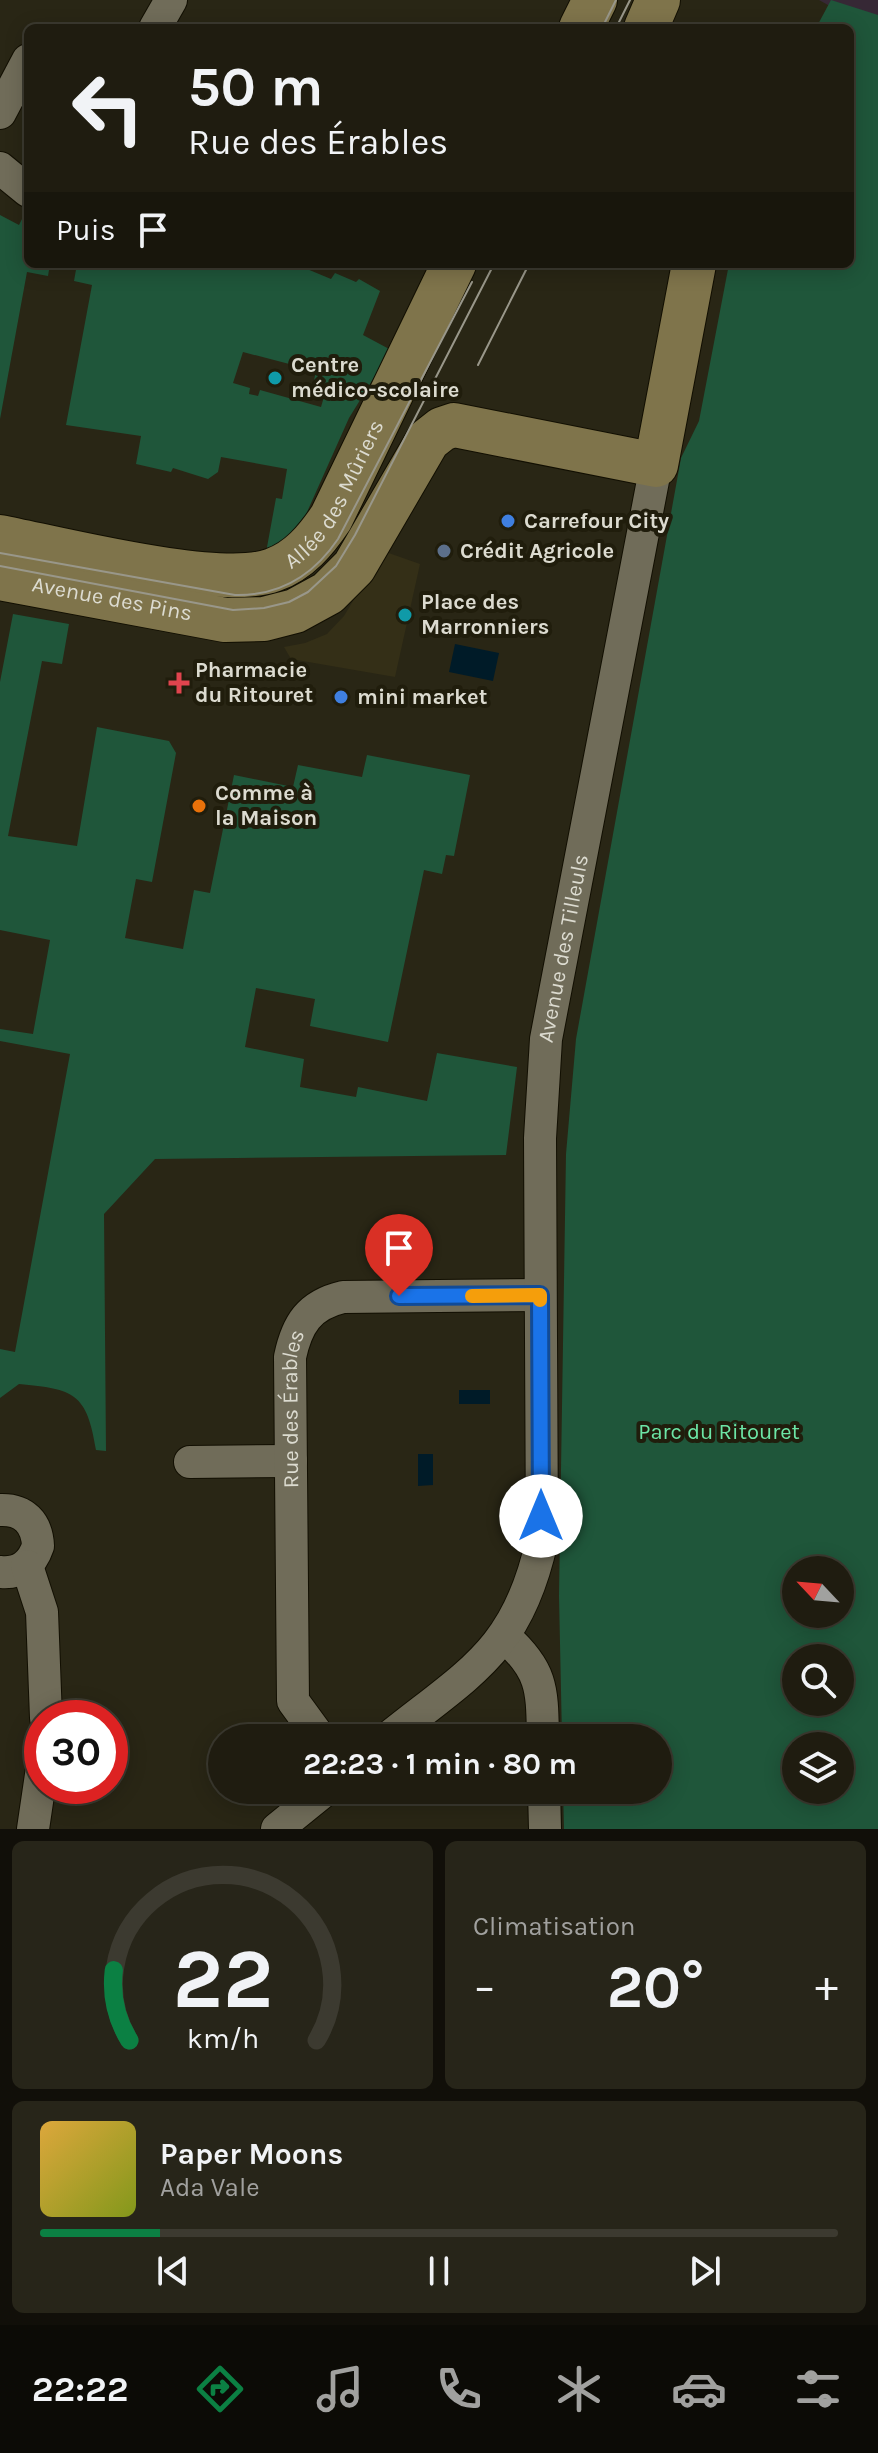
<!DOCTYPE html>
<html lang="fr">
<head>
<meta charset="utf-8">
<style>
  body { margin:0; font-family:Karla,sans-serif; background:#272519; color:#f1f3f6; height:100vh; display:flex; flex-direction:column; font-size:30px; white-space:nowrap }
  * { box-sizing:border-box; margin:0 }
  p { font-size:26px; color:#a1a19f }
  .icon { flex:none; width:44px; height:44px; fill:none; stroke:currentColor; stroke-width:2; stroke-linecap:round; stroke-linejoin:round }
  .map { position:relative; height:1829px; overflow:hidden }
  .sheet { display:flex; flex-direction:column; gap:12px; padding:12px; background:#110f09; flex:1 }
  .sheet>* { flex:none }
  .banner { position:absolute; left:24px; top:24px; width:830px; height:244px; border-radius:12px; box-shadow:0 4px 20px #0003,0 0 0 2px #3c3a30; background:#1f1c10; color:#f1f3f6; overflow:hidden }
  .needle { width:52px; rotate:296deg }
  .buttons { position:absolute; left:782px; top:1556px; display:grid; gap:16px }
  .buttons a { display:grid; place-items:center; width:72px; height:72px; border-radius:50%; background:#1f1c10; box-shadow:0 4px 20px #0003,0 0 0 2px #3c3a30; font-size:40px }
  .speed { position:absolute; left:24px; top:1700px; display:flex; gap:16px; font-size:40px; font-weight:700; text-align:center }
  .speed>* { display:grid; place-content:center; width:104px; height:104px; border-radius:50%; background:#1f1c10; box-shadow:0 4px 20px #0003,0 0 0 2px #3c3a30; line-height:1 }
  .speed .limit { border:12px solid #d22; background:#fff; color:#111 }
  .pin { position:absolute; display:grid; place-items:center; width:68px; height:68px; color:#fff; margin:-82px -34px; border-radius:50% 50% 50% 0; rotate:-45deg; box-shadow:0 0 8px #0007 }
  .pin .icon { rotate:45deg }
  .me { position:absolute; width:88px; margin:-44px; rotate:0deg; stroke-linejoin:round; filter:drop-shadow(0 0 6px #0008) }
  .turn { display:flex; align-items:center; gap:28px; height:168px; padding:0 32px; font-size:36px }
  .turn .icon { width:104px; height:104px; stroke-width:2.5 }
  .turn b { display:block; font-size:56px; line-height:68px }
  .then { display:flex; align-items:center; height:76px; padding:0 32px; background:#0003; gap:16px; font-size:30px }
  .big { font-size:60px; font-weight:700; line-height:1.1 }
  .sheet .tile { flex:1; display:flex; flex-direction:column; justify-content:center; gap:12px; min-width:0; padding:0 28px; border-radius:12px; background:#272519 }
  .sheet .dial { align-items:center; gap:0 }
  .dial svg { height:208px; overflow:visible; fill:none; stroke:#3c3a30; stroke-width:7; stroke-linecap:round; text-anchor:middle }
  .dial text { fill:#f1f3f6; stroke:none }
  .song { display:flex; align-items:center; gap:24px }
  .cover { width:96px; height:96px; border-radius:12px; background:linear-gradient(135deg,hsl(40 70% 55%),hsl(70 70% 35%)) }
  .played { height:8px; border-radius:4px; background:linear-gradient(90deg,#0b8043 15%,#3c3a30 15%) }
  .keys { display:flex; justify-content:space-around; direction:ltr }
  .heat { display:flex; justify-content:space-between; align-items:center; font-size:44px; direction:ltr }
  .sheet .tiles { flex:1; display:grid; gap:12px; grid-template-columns:1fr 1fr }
  .tile:last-child { grid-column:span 2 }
  .trip { position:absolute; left:208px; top:1724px; width:464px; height:80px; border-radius:40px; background:#1f1c10; box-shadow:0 4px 20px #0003,0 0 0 2px #3c3a30; font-weight:700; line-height:80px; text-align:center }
  .menu { display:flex; height:128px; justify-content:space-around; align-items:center; background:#0c0b06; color:#a1a19f }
  .menu .icon { width:56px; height:56px }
  .menu .selected { color:#0b8043 }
  .menu b { font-size:36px; color:#f1f3f6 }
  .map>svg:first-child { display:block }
  .built { fill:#342f17 }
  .education { fill:#362835 }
  .green { fill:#1f563a; fill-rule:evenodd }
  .water { fill:#001b28 }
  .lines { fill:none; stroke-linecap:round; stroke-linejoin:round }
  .street-casing { stroke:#120f02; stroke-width:34 }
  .secondary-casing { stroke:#120f02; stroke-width:46 }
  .street { stroke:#706c59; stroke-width:32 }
  .secondary { stroke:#7f744b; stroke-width:44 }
  .tram { stroke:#99978a; stroke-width:2 }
  .route-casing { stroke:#114b97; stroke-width:20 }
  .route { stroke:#1a73e8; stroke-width:14 }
  .slow { stroke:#f59e0b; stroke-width:14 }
  .culture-dot { fill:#0f9aa8; stroke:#201d0c; stroke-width:3 }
  .shop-dot { fill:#3f7fe0; stroke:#201d0c; stroke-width:3 }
  .service-dot { fill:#5c6f8a; stroke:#201d0c; stroke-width:3 }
  .health-dot { fill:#e0444e; stroke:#201d0c; stroke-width:3 }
  .food-dot { fill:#e8710a; stroke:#201d0c; stroke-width:3 }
  .labels { text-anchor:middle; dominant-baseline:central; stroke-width:8; stroke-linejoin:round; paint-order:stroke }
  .poi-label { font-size:22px; font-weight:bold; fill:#dcdbd0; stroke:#201d0c; text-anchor:start }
  .street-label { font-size:22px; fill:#dcdbd0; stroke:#201d0c }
  .park-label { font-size:22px; fill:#6ce6a6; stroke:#201d0c }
</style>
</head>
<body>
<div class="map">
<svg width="878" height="1829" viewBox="0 0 878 1829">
  <rect width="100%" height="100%" fill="#292615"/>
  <!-- built -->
  <path class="built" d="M 383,551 L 420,564 L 395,677 L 291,659 L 284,647 L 305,643 L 327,634 L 344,616 Z"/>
  <!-- education -->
  <path class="education" d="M 819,0 L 878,0 L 878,29 L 828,5 Z"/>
  <!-- green -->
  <g class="green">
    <path d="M 831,0 L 878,15 L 878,1829 L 564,1829 L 563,1790 L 658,1790 L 658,1738 L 562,1738 L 559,1596 L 566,1154 L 576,1039 L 681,458 L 699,421 L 729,264 L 850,264 L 850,28 L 816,28 ZM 796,1570 L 840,1570 L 840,1614 L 796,1614 ZM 796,1658 L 840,1658 L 840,1702 L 796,1702 ZM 796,1746 L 840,1746 L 840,1790 L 796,1790 Z"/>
    <path d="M 25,213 L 28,264 L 50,264 L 48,276 L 27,272 L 0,419 L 0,215 L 19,225 Z"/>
    <path d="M 77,264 L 295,264 L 331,279 L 335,273 L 356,282 L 359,279 L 380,291 L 363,335 L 391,350 L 349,418 L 295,539 L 265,558 L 276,498 L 282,499 L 287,469 L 221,457 L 218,472 L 208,479 L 173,468 L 171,472 L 136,464 L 141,436 L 66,425 L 92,285 L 74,281 ZM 243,352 L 316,371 L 313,385 L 326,390 L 321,407 L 260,390 L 258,396 L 249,394 L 250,388 L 233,383 Z"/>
    <path d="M 13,614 L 69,624 L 62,664 L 42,661 L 8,836 L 77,846 L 97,727 L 169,741 L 176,753 L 152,882 L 136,879 L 125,938 L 183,949 L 194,890 L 210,893 L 234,775 L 293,787 L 298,765 L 362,777 L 367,755 L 470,775 L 454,856 L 446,855 L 442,874 L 424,870 L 388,1042 L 310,1026 L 315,999 L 256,988 L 245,1047 L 304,1059 L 300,1087 L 356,1097 L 358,1087 L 427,1101 L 437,1053 L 517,1067 L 506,1155 L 155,1159 L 104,1214 L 106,1451 L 96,1450 C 87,1393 74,1389 19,1384 L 0,1398 L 0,1349 L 15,1352 L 70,1054 L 0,1041 L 0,1029 L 33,1034 L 50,940 L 0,930 L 0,682 Z"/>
  </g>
  <!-- water -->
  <g class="water">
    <path d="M 455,644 L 499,653 L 493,681 L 449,672 Z"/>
    <rect x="459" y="1390" width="31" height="14"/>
    <path d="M 418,1454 L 433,1454 L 433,1485 L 418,1486 Z"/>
  </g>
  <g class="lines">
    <defs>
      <g id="street">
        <path d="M 155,28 L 171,0"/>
        <path d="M 0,113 L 28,60"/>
        <path d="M 0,168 L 28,191"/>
        <path d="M 190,1462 L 291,1461"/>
        <path d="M 0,1510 C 24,1509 37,1523 38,1546 C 32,1564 20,1574 0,1572"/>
        <path d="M 27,1566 L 42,1612 L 46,1718"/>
        <path d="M 505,1637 C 543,1671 542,1689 543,1738"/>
        <path id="s1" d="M 320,1738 L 293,1701 L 290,1357 C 297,1324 309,1305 343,1297 L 540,1295"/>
        <path id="s2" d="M 388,1738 C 470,1672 518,1651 542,1540 L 540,1138 L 546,1039 L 656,465"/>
        <path d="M 544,1790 L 545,1829"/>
        <path d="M 33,1829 L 42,1768"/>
        <path d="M 277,1829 L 325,1790"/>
      </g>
      <g id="secondary">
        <path d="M 581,28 L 595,0"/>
        <path d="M 646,28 L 658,0"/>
        <path id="s3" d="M 0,537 C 61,549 220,590 273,570 C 299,561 316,540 331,518 L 454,264"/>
        <path id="s4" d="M 0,578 L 225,620 L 264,619 L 295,611 L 328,593 L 354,567 L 428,440 L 442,429 L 454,425 L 656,465 L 694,264"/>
      </g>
    </defs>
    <!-- street casing -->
    <use href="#street" class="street-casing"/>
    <!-- secondary casing -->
    <use href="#secondary" class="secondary-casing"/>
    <!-- street -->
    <use href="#street" class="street"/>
    <!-- secondary -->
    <use href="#secondary" class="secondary"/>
    <!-- tram -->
    <g class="tram">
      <path d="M 602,28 L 616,0"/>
      <path d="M 616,28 L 630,0"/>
      <path d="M 478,365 L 529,264"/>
      <path d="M 0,553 L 235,595 C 280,596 313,576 338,539 L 472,282"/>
      <path d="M 0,566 L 233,610 L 264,608 L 289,602 L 308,592 L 336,566 L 355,535 L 494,264"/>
    </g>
  </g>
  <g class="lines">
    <defs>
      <path id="route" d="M 399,1296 L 540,1295 L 541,1516"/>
    </defs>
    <!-- route casing -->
    <use href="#route" class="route-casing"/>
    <!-- route -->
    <use href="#route" class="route"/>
    <!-- slow -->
    <path class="slow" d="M 472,1296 L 540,1295 L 540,1300"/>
  </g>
  <!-- markers -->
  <g class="culture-dot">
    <circle cx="275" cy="378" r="8"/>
    <circle cx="405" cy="615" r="8"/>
  </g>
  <g class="shop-dot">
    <circle cx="508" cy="521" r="8"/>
    <circle cx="341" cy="697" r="8"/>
  </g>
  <circle class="service-dot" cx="444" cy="551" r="8"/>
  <path class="health-dot" d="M175 671h8v8h8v8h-8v8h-8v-8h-8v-8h8z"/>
  <circle class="food-dot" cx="199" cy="806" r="8"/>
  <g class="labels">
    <!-- poi labels -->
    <g class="poi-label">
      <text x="291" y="365">Centre<tspan x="291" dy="25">médico-scolaire</tspan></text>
      <text x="524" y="521">Carrefour City</text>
      <text x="460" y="551">Crédit Agricole</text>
      <text x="421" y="602">Place des<tspan x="421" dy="25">Marronniers</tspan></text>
      <text x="195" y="670">Pharmacie<tspan x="195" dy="25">du Ritouret</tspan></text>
      <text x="357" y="697">mini market</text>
      <text x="215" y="793">Comme à<tspan x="215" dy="25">la Maison</tspan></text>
    </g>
    <!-- street labels -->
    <g class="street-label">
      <text stroke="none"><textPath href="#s3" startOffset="378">Allée des Mûriers</textPath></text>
      <text stroke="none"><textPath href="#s4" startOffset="114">Avenue des Pins</textPath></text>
      <text stroke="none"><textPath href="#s2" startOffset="852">Avenue des Tilleuls</textPath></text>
      <text stroke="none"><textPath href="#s1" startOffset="338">Rue des Érables</textPath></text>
    </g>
    <!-- park labels -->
    <g class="park-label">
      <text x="719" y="1432">Parc du Ritouret</text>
    </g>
  </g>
</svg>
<div class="buttons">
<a><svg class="needle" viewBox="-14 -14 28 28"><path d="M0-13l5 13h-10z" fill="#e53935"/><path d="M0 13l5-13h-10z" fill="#a1a19f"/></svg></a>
<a><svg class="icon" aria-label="search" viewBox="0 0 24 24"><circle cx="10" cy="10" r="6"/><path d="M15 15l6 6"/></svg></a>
<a><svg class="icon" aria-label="layers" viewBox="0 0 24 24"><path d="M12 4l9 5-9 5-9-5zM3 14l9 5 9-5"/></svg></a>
</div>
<div class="speed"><div class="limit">30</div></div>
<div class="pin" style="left:399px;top:1296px;background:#d93025"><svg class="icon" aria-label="arrive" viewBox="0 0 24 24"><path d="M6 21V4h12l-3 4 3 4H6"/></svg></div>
<svg class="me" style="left:541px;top:1516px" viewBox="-20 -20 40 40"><circle r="19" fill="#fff"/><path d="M0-13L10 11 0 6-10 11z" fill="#1a73e8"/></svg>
<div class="trip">22:23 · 1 min · 80 m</div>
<div class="banner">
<div class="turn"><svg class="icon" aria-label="left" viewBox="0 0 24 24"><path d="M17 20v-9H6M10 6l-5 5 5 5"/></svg><div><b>50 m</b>Rue des Érables</div></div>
<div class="then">Puis<svg class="icon" aria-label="arrive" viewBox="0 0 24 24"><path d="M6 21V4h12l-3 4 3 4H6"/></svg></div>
</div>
</div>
<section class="sheet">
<div class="tiles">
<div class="tile dial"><svg viewBox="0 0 100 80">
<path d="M14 69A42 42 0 1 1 86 69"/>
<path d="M14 69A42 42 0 0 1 8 42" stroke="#0b8043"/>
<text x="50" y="56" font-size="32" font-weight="700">22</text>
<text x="50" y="72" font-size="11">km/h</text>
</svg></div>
<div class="tile"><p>Climatisation</p>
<div class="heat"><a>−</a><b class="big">20°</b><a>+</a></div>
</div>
<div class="tile">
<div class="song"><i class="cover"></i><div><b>Paper Moons</b><p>Ada Vale</p></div></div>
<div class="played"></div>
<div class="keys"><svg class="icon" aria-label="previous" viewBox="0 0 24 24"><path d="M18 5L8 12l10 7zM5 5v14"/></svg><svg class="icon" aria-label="pause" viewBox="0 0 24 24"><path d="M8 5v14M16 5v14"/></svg><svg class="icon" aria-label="next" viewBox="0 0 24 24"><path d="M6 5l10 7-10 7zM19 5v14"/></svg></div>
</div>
</div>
</section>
<nav class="menu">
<b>22:22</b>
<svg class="icon selected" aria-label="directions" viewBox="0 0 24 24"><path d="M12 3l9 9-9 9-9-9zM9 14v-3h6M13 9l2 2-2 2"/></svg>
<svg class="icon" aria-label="music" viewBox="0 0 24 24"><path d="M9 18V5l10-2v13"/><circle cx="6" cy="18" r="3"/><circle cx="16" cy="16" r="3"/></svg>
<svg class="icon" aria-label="phone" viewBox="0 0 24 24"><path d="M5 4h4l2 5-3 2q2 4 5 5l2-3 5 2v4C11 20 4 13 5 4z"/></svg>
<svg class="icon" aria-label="climate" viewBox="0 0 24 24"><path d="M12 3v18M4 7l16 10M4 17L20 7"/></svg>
<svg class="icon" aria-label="car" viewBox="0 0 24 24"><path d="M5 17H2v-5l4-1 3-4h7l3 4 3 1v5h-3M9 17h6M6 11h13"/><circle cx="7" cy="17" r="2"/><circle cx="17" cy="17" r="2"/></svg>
<svg class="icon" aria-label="filters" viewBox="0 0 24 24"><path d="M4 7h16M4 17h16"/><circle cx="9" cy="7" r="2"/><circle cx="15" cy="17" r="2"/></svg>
</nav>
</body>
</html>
